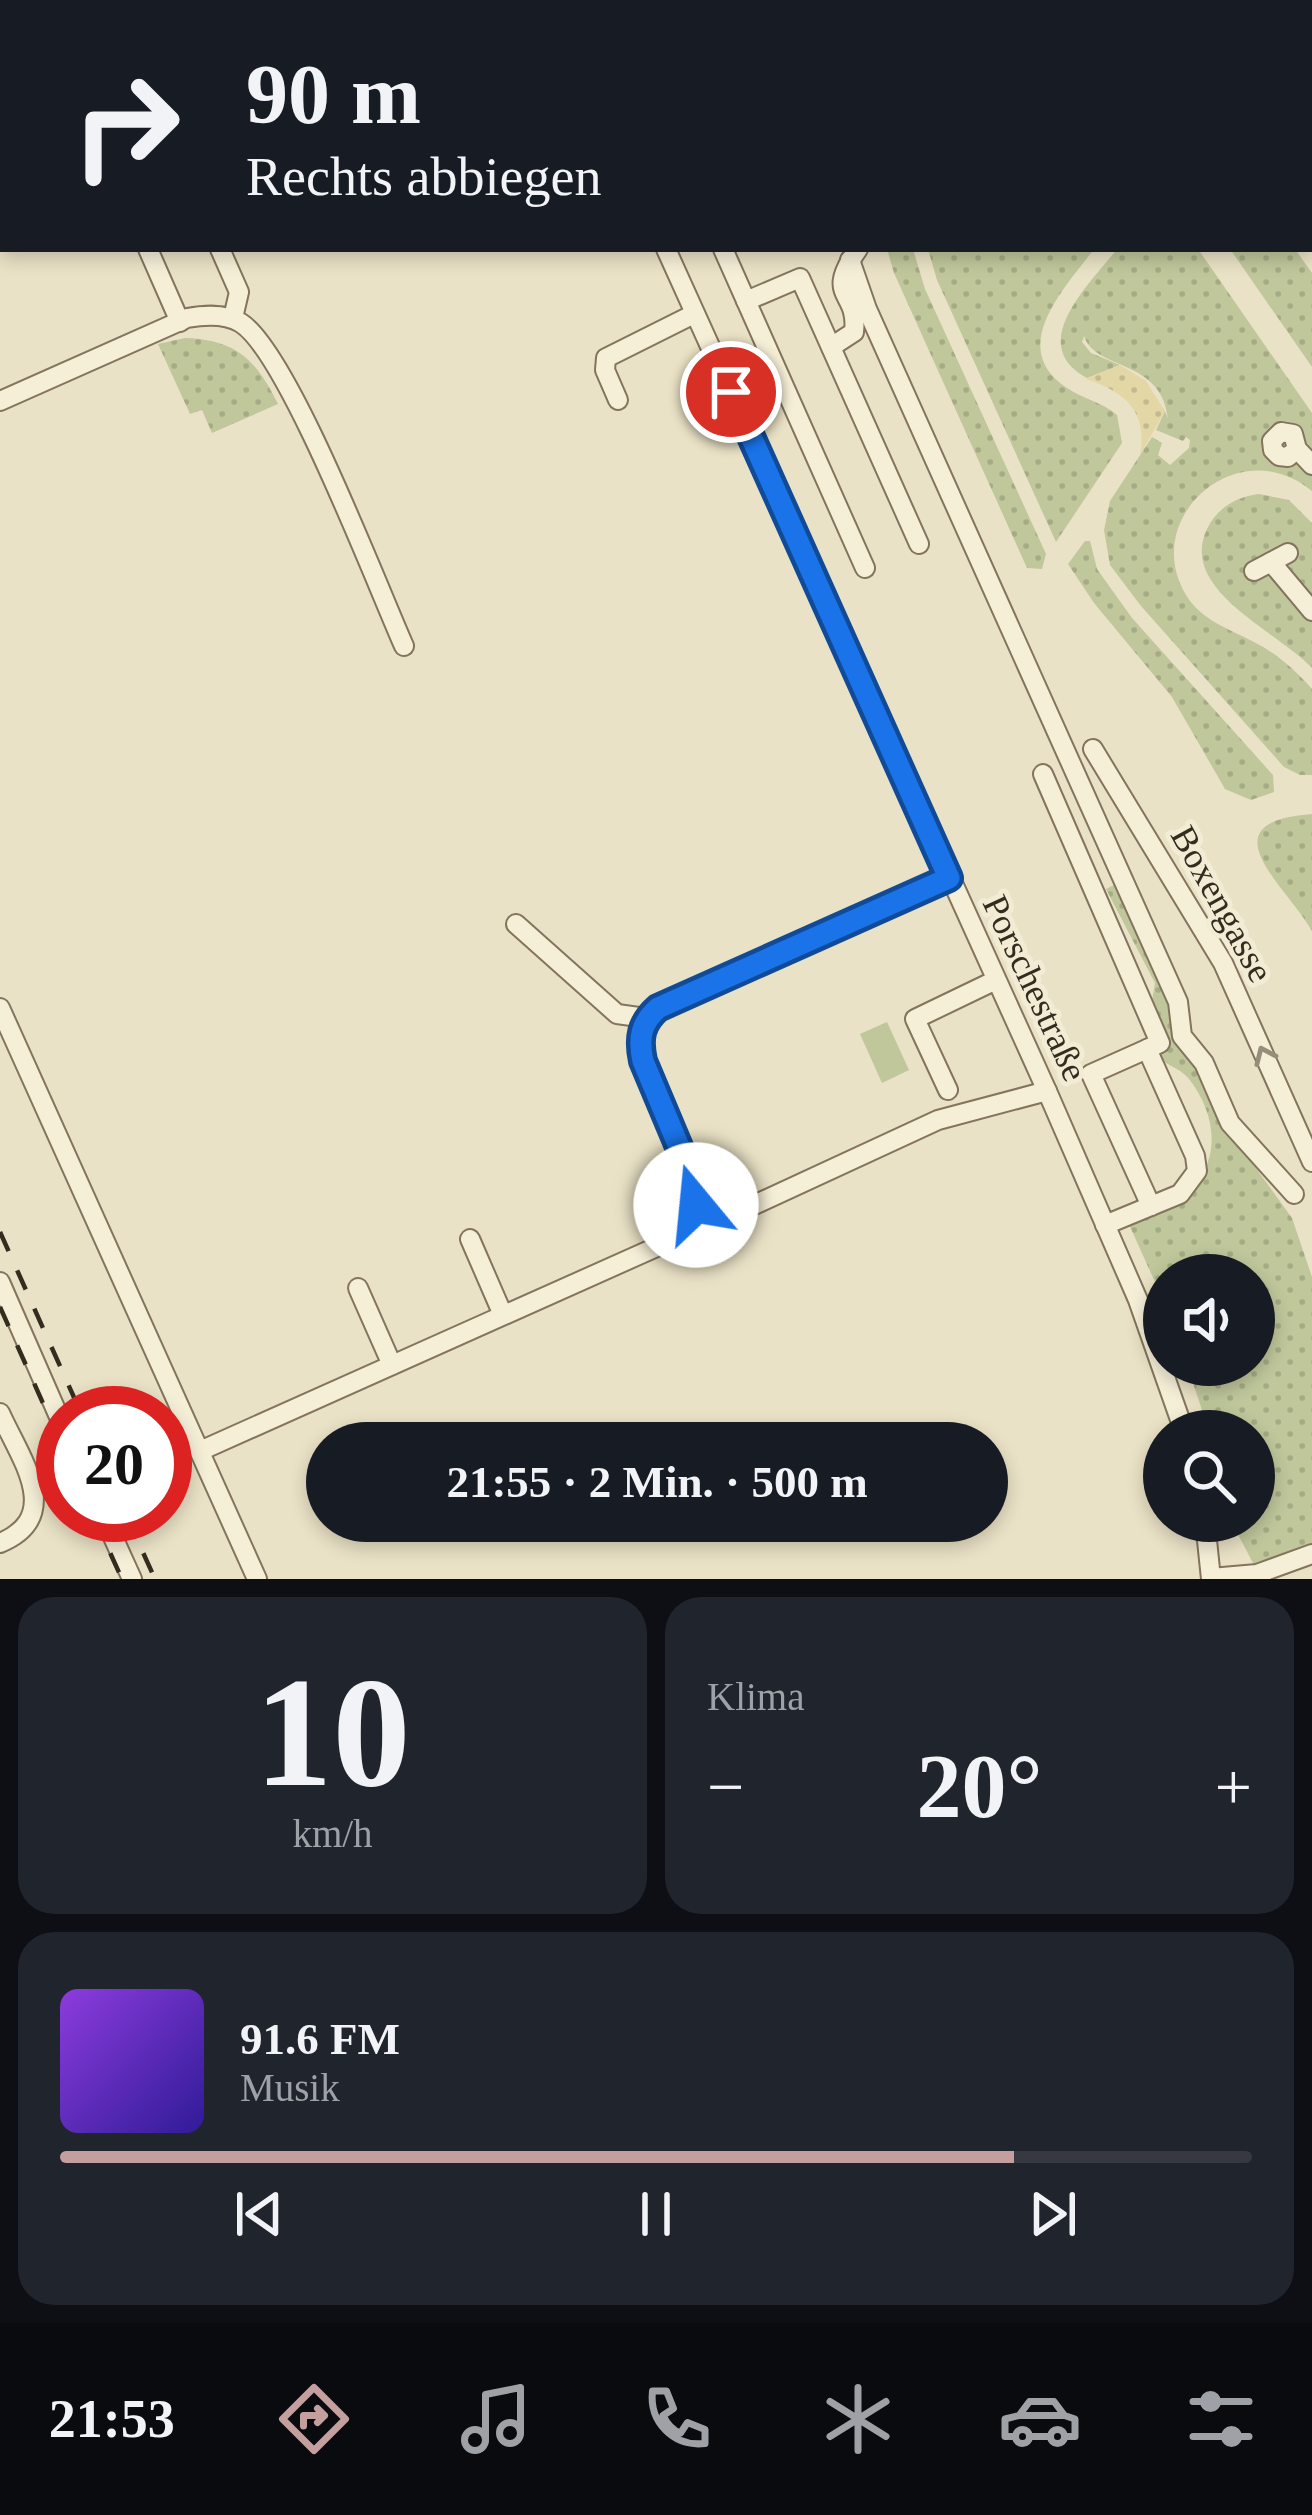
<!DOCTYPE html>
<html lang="de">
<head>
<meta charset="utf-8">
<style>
  body { margin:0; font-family:Georgia,serif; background:#20242c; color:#f1f3f6; height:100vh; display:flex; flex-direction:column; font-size:45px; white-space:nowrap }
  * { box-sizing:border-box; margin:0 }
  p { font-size:39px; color:#9ea1a6 }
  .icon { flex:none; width:66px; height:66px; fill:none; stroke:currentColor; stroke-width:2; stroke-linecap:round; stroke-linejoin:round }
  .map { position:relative; height:1579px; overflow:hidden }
  .drawer { display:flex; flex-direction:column; gap:18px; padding:18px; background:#0d0f14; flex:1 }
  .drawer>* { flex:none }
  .guide { position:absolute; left:0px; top:0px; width:1314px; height:252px; box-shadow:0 6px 18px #0003; background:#171b24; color:#f1f3f6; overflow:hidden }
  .fabs { position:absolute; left:1143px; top:1254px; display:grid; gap:24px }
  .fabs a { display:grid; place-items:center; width:132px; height:132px; border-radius:50%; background:#171b24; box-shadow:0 6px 18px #0003; font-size:60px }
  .speed { position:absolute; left:36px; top:1386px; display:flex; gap:24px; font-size:60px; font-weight:700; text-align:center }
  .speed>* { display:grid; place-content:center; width:156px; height:156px; border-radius:50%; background:#171b24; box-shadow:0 6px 18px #0003; line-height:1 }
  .speed .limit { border:18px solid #d22; background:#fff; color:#111 }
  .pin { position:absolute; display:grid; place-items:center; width:102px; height:102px; color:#fff; margin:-51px; border:6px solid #fff; border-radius:50%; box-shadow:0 3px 12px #0007 }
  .me { position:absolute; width:132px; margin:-66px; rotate:343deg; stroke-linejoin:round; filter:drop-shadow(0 0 9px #0008) }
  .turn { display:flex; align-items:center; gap:42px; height:252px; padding:0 48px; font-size:54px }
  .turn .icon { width:156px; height:156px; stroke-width:2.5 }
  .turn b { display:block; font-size:84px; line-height:102px }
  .big { font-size:90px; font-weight:800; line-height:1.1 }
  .drawer .widget { flex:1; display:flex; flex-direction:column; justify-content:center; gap:18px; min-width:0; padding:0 42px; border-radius:36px; background:#20242c }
  .drawer .dial { align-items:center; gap:0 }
  .dial b { font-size:156px; line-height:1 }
  .song { display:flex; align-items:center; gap:36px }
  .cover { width:144px; height:144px; border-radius:18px; background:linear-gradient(135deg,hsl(270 70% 55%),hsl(250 70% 35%)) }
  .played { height:12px; border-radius:6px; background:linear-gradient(90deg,#c49f9e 80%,#363941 80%) }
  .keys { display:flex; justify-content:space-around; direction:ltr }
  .heat { display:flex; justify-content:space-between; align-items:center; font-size:66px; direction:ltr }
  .drawer .tiles { flex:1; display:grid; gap:18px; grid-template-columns:1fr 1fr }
  .widget:last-child { grid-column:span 2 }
  .trip { position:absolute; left:306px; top:1422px; width:702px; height:120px; border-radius:60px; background:#171b24; box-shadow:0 6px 18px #0003; font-weight:800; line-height:120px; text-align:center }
  .dock { display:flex; height:192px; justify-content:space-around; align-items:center; background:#090b0e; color:#9ea1a6 }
  .dock .icon { width:84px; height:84px }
  .dock .current { color:#c49f9e }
  .dock b { font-size:54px; color:#f1f3f6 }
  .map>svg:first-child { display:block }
  .grass { fill:url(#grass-dots) }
  .sand { fill:url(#sand-dots) }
  .pitch { fill:#bfc79b }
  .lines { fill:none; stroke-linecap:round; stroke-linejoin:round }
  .minor-casing { stroke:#84745d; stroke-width:22 }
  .minor { stroke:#f6efd8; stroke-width:18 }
  .rail { stroke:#352c20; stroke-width:4.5; stroke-dasharray:21 21; stroke-linecap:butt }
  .oneway { stroke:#968e7c }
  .route-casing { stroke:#114b97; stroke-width:30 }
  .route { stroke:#1a73e8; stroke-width:21 }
  .labels { text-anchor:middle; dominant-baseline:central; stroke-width:10; stroke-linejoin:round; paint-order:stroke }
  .street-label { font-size:36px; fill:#352c20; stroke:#f2ecd5 }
</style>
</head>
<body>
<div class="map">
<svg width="1312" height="1579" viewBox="0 0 1312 1579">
  <defs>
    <pattern id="grass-dots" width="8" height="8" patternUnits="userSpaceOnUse" patternTransform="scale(3)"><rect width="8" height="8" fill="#bfc79b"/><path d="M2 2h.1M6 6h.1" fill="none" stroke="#a5ab85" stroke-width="1.8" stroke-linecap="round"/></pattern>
    <pattern id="sand-dots" width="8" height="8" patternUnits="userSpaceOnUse" patternTransform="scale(3)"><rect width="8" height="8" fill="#e4d7a6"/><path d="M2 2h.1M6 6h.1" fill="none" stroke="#c4b98f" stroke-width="1.8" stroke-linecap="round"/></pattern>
  </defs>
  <rect width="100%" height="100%" fill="#eae2c6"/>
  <!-- grass -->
  <g class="grass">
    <path d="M 887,249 L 913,249 L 925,289 L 1046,554 L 1042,569 L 1027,568 L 894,273 Z"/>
    <path d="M 928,249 L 1094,249 C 1067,286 1005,347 1067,388 C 1083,399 1102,402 1117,415 L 1122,443 L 1056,542 L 937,280 Z"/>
    <path d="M 1117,249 L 1198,249 L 1312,413 L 1312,452 L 1300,433 L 1269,436 L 1312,472 L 1312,491 C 1239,430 1139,517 1186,595 C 1202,621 1228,628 1254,642 C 1276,653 1295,670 1312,689 L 1312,775 L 1300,775 L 1284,767 L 1141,606 L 1110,565 L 1104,530 L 1110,501 L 1152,437 L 1162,443 L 1158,455 L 1170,465 L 1189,448 L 1190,440 L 1186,437 L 1183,441 L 1156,430 L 1165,411 L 1168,419 C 1162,358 1095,371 1084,336 L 1082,342 L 1091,353 L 1120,365 L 1087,378 C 1024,344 1091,283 1117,249 Z"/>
    <path d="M 1230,249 L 1295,249 L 1312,273 L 1312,367 Z"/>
    <path d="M 185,338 C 236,340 256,359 278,404 L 212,433 L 202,410 L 190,414 L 158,344 Z"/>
    <path d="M 1259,494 L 1289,500 L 1312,523 L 1312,607 L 1273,568 L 1312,615 L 1312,668 C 1276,630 1178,590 1207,529 C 1217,508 1236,497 1259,494 Z"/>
    <path d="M 1085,541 L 1090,541 L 1097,569 L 1132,618 L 1273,775 L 1274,792 L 1251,800 L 1225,789 L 1172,697 L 1094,603 L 1068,564 Z"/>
    <path d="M 1076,800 L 1081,800 L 1245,1153 L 1292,1218 L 1312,1277 L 1312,1547 L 1254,1565 L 1231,1521 L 1254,1521 L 1254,1505 L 1263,1506 L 1263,1494 L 1255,1493 L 1254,1498 L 1254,1431 L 1209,1431 L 1187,1365 L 1254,1365 L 1254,1275 L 1164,1275 L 1164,1302 L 1127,1220 L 1204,1171 C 1220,1141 1209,1104 1189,1079 C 1181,1069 1166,1064 1156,1057 L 1149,1019 L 1155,983 L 1106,889 L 1114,885 Z"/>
    <path d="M 1312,814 L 1312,931 C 1285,884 1204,822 1312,814 Z"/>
  </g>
  <!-- sand -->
  <path class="sand" d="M 1120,365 L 1146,381 L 1165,411 L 1140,455 C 1148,411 1125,392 1086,379 Z"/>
  <!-- pitch -->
  <path class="pitch" d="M 887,1022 L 909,1070 L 882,1083 L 860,1034 Z"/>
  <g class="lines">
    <defs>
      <g id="minor">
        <path d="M 556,0 L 557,3"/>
        <path d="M 612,0 L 614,3"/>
        <path d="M 362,3 L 368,0"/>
        <path d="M 0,166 L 3,164"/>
        <path d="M 148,249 L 180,322"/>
        <path d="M 220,249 L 239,292 L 233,318"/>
        <path d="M 666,249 L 1047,1091 L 1138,1300 L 1184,1431"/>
        <path d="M 723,249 L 865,568"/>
        <path d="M 850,260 L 867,309 L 1178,1002 L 1182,1036 L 1204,1063 L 1230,1123 L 1294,1194"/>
        <path d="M 746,301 L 800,278 L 919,544"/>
        <path d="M 831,347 L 854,332 C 859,289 823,299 858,249"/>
        <path d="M 618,400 L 605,370 L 606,358 L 694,314"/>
        <path d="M 0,401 L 187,318 C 204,315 225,313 241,323 C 288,353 376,583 404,646"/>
        <path d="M 1297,449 L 1288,457 L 1279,456 L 1273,450 L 1272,441 L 1281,432 L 1293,434 L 1297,449 L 1312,465"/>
        <path d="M 1271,562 L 1312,611"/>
        <path d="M 1254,571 L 1288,553"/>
        <path d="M 1093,749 L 1223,963 L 1312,1162"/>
        <path d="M 1043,774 L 1160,1043 L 1147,1049 L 1195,1156 L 1197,1171 L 1180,1194 L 1105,1225"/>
        <path d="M 516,924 L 617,1014 L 646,1018"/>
        <path d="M 0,1008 L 257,1579"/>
        <path d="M 1147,1049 L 1091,1074 L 1151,1206"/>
        <path d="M 948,1090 L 915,1019 L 996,980"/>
        <path d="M 682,1226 L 754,1205 L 938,1120 L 1047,1091"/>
        <path d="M 470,1239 L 503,1315"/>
        <path d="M 0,1282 L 63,1426"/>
        <path d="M 358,1288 L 392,1365"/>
        <path d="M 0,1413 C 20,1458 65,1516 0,1543"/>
        <path d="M 200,1451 L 661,1245 L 682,1226 L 696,1205 L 693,1180 L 643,1061 C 638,1038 641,1023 658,1008 L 949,878"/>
        <path d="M 103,1515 L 132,1579"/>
        <path d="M 1205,1521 L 1211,1579"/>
        <path d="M 1211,1578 L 1257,1574 L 1312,1554"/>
      </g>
    </defs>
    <!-- minor casing -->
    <use href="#minor" class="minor-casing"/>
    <!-- minor -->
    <use href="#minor" class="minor"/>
    <!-- rail -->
    <g class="rail">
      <path d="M 0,1232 L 81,1413"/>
      <path d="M 0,1307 L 63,1448"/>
      <path d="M 93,1515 L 122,1579"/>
      <path d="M 126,1515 L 155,1579"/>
    </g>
  </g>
  <!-- one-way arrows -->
  <defs><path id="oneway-chevron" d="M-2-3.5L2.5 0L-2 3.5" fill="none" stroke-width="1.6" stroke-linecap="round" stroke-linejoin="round" transform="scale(3)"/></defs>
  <use class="oneway" href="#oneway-chevron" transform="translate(1264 1055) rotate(-114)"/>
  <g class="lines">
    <defs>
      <path id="route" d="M 696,1205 L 693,1180 L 643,1061 C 638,1038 641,1023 658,1008 L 949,878 L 731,392"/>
    </defs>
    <!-- route casing -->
    <use href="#route" class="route-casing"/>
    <!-- route -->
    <use href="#route" class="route"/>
  </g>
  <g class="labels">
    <!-- street labels -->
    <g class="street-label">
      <text transform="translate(1222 904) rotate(61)">Boxengasse</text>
      <text transform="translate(1035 988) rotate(65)">Porschestraße</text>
    </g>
  </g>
</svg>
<div class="fabs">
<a><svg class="icon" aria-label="sound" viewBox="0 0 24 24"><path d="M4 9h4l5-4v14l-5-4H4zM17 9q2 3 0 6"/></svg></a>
<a><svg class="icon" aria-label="search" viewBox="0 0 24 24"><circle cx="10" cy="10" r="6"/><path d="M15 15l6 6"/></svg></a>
</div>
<div class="speed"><div class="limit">20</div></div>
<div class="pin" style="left:731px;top:392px;background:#d93025"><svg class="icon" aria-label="arrive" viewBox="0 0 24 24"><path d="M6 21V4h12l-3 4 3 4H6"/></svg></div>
<svg class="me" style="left:696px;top:1205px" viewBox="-20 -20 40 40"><circle r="19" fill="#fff"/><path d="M0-13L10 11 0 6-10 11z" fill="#1a73e8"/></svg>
<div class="trip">21:55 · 2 Min. · 500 m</div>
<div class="guide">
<div class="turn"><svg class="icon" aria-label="right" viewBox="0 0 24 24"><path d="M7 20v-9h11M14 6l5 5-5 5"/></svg><div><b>90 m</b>Rechts abbiegen</div></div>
</div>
</div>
<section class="drawer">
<div class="tiles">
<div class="widget dial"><b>10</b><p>km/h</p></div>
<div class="widget"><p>Klima</p>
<div class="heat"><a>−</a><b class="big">20°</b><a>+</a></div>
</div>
<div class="widget">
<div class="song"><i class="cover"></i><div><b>91.6 FM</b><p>Musik</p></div></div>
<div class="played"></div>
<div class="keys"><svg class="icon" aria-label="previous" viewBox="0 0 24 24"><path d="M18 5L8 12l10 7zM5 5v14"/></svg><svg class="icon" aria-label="pause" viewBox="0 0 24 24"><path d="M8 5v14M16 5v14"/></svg><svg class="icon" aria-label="next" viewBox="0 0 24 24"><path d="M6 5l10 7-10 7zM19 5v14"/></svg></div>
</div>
</div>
</section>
<nav class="dock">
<b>21:53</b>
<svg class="icon current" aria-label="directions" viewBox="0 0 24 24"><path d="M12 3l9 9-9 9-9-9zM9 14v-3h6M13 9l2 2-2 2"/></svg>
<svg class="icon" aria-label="music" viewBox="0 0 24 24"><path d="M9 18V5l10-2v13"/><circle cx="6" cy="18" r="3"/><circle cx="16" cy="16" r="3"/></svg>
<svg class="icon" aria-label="phone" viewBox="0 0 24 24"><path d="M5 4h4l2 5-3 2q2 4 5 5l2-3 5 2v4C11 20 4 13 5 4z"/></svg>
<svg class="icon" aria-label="climate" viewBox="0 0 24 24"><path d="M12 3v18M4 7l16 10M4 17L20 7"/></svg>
<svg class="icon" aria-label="car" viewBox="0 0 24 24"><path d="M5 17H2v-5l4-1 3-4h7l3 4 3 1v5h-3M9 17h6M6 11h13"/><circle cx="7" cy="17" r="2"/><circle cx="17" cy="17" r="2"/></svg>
<svg class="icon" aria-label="filters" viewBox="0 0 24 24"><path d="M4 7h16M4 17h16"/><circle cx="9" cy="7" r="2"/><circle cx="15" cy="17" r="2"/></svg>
</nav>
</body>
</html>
